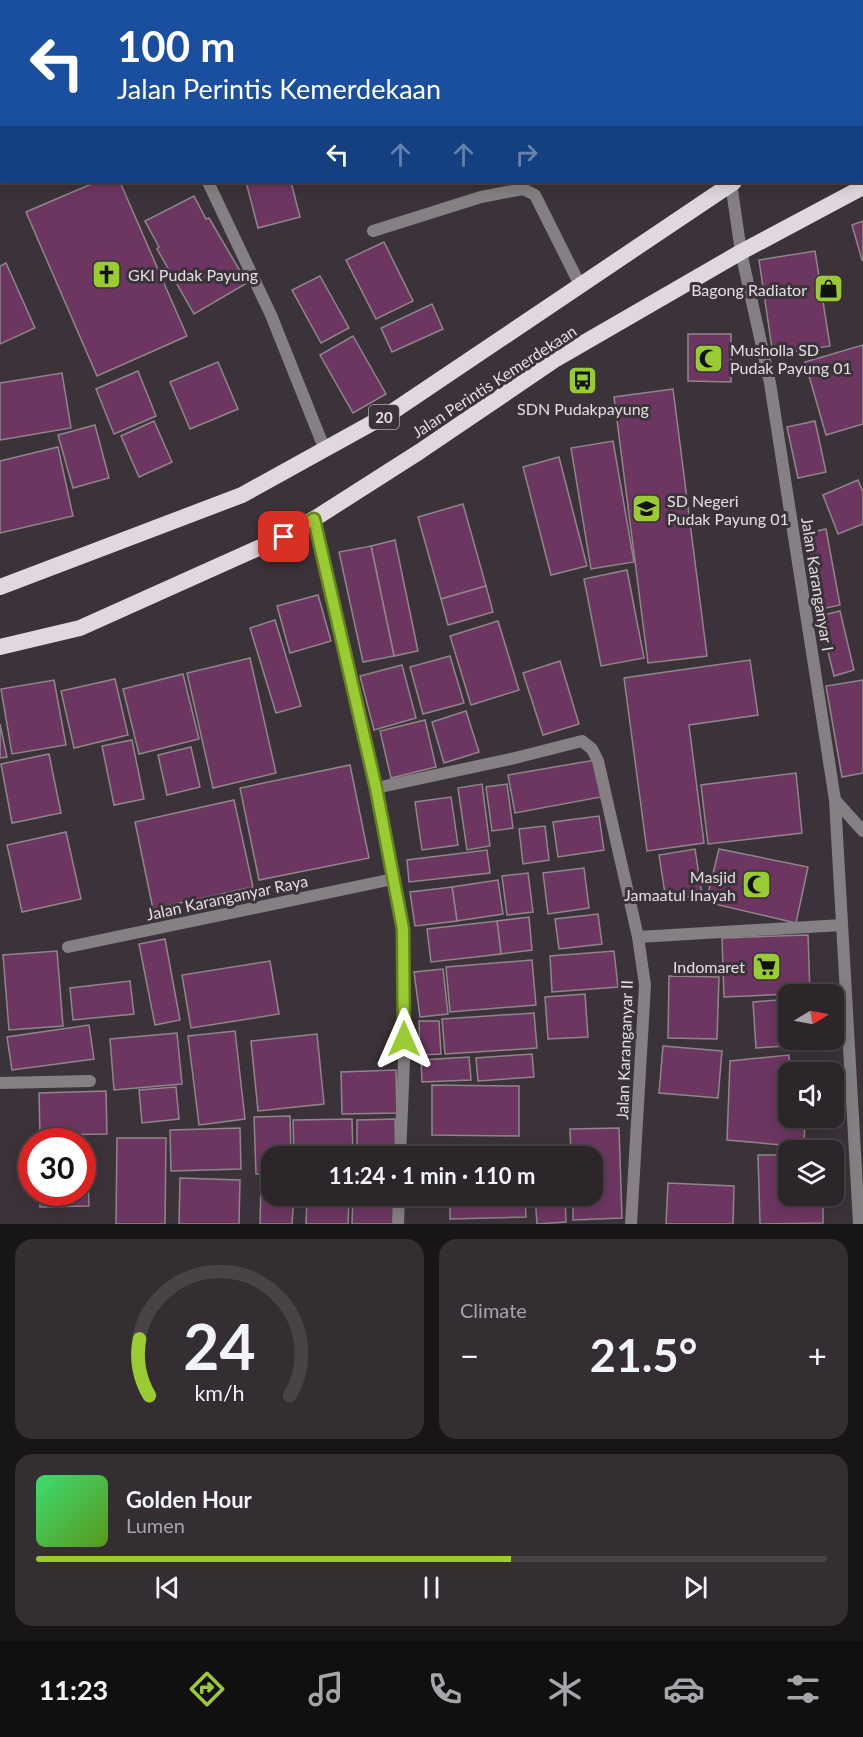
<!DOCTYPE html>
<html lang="en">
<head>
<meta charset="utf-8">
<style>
  body { margin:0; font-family:Lato,sans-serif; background:#342e33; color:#f1f3f6; height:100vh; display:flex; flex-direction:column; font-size:22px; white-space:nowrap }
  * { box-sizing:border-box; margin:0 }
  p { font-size:20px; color:#a6a5a9 }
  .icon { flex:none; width:33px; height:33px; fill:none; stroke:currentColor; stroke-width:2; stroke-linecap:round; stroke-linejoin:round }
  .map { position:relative; height:1224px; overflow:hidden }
  .side { display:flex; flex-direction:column; gap:15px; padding:15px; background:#181518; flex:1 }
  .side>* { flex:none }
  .hud { position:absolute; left:0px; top:0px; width:864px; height:183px; box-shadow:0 3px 15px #0003,0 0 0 2px #484347; background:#1a4fa0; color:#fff; overflow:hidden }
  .needle { width:39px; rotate:80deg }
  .fabs { position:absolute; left:778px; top:984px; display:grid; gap:12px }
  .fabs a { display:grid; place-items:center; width:66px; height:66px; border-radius:12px; background:#2c262b; box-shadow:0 3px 15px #0003,0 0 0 2px #484347; font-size:30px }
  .speed { position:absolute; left:18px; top:1128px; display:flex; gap:12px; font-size:30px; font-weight:700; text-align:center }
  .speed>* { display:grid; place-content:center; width:78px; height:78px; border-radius:50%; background:#2c262b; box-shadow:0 3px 15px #0003,0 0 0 2px #484347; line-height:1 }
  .speed .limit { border:9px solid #d22; background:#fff; color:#111 }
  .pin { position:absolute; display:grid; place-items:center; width:51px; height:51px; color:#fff; margin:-26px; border-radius:12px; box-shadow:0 3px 9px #0006 }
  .me { position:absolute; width:66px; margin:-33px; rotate:0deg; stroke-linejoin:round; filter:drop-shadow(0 0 4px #0008) }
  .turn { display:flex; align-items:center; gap:21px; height:126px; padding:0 18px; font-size:27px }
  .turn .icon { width:78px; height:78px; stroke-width:2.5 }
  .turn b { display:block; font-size:42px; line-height:51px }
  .lanes { display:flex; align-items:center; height:57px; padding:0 18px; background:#0003; justify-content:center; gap:30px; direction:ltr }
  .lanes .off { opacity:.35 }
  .big { font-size:45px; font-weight:700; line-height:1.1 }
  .side .tile { flex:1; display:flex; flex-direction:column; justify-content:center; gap:9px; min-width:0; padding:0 21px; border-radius:18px; background:#342e33 }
  .side .dial { align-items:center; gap:0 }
  .dial svg { height:156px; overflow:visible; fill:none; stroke:#484347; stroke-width:7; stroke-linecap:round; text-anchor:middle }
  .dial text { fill:#f1f3f6; stroke:none }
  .song { display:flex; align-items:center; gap:18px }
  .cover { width:72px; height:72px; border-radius:9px; background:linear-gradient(135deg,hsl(140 70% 55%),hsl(90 70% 35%)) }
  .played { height:6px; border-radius:3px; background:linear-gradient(90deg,#9bcb33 60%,#484347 60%) }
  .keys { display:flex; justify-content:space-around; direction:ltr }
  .heat { display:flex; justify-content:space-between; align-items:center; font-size:33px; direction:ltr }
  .side .tiles { flex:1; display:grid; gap:15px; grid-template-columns:1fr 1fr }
  .tile:last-child { grid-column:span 2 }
  .trip { position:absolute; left:261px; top:1146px; width:342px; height:60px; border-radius:18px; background:#2c262b; box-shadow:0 3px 15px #0003,0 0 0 2px #484347; font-weight:700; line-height:60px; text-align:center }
  .tab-bar { display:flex; height:96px; justify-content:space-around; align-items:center; background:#120f11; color:#a6a5a9 }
  .tab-bar .icon { width:42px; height:42px }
  .tab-bar .selected { color:#9bcb33 }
  .tab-bar b { font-size:27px; color:#f1f3f6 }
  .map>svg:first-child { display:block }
  .building { fill:#6d3661; stroke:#8f868c; stroke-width:1.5 }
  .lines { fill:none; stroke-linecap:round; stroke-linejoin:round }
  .service { stroke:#848083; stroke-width:12 }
  .minor { stroke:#848083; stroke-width:12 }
  .trunk { stroke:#e0d8de; stroke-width:16 }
  .route-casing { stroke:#658421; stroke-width:15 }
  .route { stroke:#9bcb33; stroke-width:10 }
  .labels { text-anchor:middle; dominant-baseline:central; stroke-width:6; stroke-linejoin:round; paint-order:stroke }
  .shield { fill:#3b3339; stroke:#b1abaf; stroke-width:1.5 }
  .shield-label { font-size:15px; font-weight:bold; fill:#e3dee1 }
  .poi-label { font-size:16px; fill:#e3dee1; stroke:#3b3339; text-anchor:start }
  .street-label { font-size:16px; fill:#e3dee1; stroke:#3b3339 }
</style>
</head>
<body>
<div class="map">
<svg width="863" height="1224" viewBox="0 0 863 1224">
  <rect width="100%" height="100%" fill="#3b3339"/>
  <!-- building -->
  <g class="building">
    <path d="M 0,0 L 60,0 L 60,2 L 2,2 L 2,53 L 0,53 Z"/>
    <path d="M 383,0 L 535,0 L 535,2 L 384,2 Z"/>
    <rect x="560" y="0" width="73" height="2"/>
    <path d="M 662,0 L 783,0 L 778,2 L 662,2 Z"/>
    <path d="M 96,182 L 120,182 L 187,336 L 97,376 L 26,212 Z"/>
    <path d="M 246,182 L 291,182 L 300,217 L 258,228 Z"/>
    <path d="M 194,196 L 206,219 L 209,218 L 247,283 L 194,314 L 157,249 L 159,247 L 145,221 Z"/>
    <path d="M 863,221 L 863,259 L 862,260 L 852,225 Z"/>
    <path d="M 384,242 L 413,301 L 376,319 L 346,260 Z"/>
    <path d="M 815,251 L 830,346 L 773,355 L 759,260 Z"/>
    <path d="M 6,263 L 35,328 L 0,344 L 0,266 Z"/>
    <path d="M 320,276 L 349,328 L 321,343 L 292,290 Z"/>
    <path d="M 432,304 L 443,329 L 392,352 L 381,328 Z"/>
    <path d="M 688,334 L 731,334 L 731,382 L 688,381 Z"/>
    <path d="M 353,336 L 386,394 L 353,413 L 320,355 Z"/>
    <path d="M 863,345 L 863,424 L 826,435 L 805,362 Z"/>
    <path d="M 218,362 L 238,409 L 190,429 L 170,382 Z"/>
    <path d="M 138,371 L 156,416 L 114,434 L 96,389 Z"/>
    <path d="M 62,373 L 71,428 L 0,440 L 0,383 Z"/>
    <path d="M 673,389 L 707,656 L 648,663 L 614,397 Z"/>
    <path d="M 154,421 L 172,462 L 139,477 L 121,436 Z"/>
    <path d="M 815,421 L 826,472 L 798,478 L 787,427 Z"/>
    <path d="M 95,425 L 109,478 L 73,488 L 58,435 Z"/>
    <path d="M 613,441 L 634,562 L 591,569 L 571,448 Z"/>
    <path d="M 58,447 L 73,516 L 0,533 L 0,461 Z"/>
    <path d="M 559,457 L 587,566 L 551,575 L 523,467 Z"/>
    <path d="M 858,480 L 863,492 L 863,524 L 838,534 L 823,495 Z"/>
    <path d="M 463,504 L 486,586 L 441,599 L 418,517 Z"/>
    <path d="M 826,529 L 840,605 L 821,609 L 807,533 Z"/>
    <path d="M 395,540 L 418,651 L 394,656 L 371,546 Z"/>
    <path d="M 371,546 L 394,656 L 363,662 L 339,552 Z"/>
    <path d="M 627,570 L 644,658 L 601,666 L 584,579 Z"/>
    <path d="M 486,586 L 493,612 L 448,625 L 441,599 Z"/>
    <path d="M 318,595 L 331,641 L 290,653 L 277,606 Z"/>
    <path d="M 840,611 L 854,670 L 834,676 L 819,616 Z"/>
    <path d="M 275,620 L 301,706 L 276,713 L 250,628 Z"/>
    <path d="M 498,621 L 519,690 L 471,705 L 450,636 Z"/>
    <path d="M 450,656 L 464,703 L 423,714 L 410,667 Z"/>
    <path d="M 250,658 L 276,773 L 213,788 L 187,673 Z"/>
    <path d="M 750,660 L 758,715 L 689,725 L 704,843 L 647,851 L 624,678 Z"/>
    <path d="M 560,661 L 579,724 L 543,735 L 523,673 Z"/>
    <path d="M 402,665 L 416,718 L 374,730 L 360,676 Z"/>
    <path d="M 183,674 L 199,739 L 139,754 L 123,689 Z"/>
    <path d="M 115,679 L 128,735 L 74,748 L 61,691 Z"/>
    <path d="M 54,680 L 66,745 L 12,754 L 1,689 Z"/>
    <path d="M 863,680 L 863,773 L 842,777 L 826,686 Z"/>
    <path d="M 466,711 L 479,752 L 444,763 L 432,722 Z"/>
    <path d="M 425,720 L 436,767 L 391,778 L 380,731 Z"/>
    <path d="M 0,724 L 7,757 L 0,758 Z"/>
    <path d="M 132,740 L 144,799 L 114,805 L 102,746 Z"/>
    <path d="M 191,747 L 200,787 L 167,795 L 158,755 Z"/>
    <path d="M 49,754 L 61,813 L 12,823 L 1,764 Z"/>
    <path d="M 595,760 L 601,797 L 515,813 L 508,775 Z"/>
    <path d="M 350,765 L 369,858 L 259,880 L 240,788 Z"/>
    <path d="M 796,773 L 802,833 L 708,844 L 701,785 Z"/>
    <path d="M 482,784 L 490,846 L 467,850 L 458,788 Z"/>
    <path d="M 507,784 L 513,828 L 492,831 L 486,787 Z"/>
    <path d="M 451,797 L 458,845 L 422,850 L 415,802 Z"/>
    <path d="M 234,800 L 253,887 L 153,909 L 135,822 Z"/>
    <path d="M 599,816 L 604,850 L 558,857 L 553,822 Z"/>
    <path d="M 545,826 L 549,860 L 523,864 L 519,829 Z"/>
    <path d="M 66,832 L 81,899 L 22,912 L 7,845 Z"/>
    <path d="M 695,849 L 702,895 L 666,900 L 659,855 Z"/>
    <path d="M 719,849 L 808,867 L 796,923 L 706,902 Z"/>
    <path d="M 487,850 L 490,873 L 409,882 L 407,860 Z"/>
    <path d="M 584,868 L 589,908 L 548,914 L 543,873 Z"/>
    <path d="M 528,873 L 533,912 L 507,915 L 502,876 Z"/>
    <path d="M 498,880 L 503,914 L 457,921 L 452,887 Z"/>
    <path d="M 452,887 L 457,921 L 415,926 L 410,892 Z"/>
    <path d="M 598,914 L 602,944 L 559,949 L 555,919 Z"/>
    <path d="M 529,917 L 532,950 L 501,954 L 497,921 Z"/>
    <path d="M 497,921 L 501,954 L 431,962 L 427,929 Z"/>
    <path d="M 808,935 L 810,993 L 724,997 L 722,938 Z"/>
    <path d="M 165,939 L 180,1020 L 155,1025 L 139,944 Z"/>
    <path d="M 57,951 L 63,1026 L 9,1030 L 3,955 Z"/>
    <path d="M 614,951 L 618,987 L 552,992 L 550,956 Z"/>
    <path d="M 532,960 L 536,1005 L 450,1012 L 446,967 Z"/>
    <path d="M 270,961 L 279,1014 L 191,1028 L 182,975 Z"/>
    <path d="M 443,969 L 448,1014 L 420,1017 L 414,972 Z"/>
    <path d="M 669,976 L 719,977 L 717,1039 L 668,1038 Z"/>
    <path d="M 130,981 L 134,1014 L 73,1020 L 70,988 Z"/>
    <path d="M 585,994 L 588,1037 L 548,1039 L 545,997 Z"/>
    <path d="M 789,999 L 789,1040 L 819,1040 L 819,1044 L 756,1048 L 753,1002 Z"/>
    <path d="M 534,1013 L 537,1048 L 445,1054 L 442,1019 Z"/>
    <path d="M 419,1021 L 439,1021 L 441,1054 L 420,1055 Z"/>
    <path d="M 89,1025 L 94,1059 L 12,1070 L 7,1037 Z"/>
    <path d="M 235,1031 L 245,1119 L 199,1125 L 188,1036 Z"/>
    <path d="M 177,1033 L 182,1084 L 114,1090 L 110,1039 Z"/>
    <path d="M 317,1034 L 324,1104 L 258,1111 L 251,1041 Z"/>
    <path d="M 663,1046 L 722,1051 L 718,1098 L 659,1093 Z"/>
    <path d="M 532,1054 L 534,1077 L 478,1081 L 476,1058 Z"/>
    <path d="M 789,1055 L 789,1118 L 805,1118 L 804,1147 L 727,1140 L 730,1061 Z"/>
    <path d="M 469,1057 L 471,1080 L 422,1082 L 421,1060 Z"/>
    <path d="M 396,1070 L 397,1113 L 342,1114 L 341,1072 Z"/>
    <path d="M 432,1085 L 519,1086 L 519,1136 L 432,1135 Z"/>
    <path d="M 176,1087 L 179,1119 L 142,1123 L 139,1090 Z"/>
    <path d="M 106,1091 L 107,1134 L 40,1135 L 39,1093 Z"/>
    <path d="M 290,1116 L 291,1156 L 272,1156 L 272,1174 L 256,1174 L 254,1117 Z"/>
    <path d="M 352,1119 L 353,1156 L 294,1156 L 293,1120 Z"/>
    <path d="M 395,1119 L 396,1156 L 357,1156 L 357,1120 Z"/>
    <path d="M 240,1128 L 241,1169 L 171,1171 L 170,1130 Z"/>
    <path d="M 619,1128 L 622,1218 L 573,1220 L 573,1196 L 592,1196 L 592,1156 L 571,1156 L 570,1129 Z"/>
    <path d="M 117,1138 L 166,1138 L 165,1224 L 116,1224 Z"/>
    <path d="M 82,1146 L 87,1146 L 89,1206 L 40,1207 L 40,1192 L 82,1192 Z"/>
    <path d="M 758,1155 L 789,1155 L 789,1196 L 823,1196 L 823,1223 L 760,1224 Z"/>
    <path d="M 180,1178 L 240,1180 L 239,1224 L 179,1224 Z"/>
    <path d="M 261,1182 L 272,1182 L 272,1196 L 294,1196 L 292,1224 L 260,1224 Z"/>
    <path d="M 668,1183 L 734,1186 L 733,1224 L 666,1224 Z"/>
    <path d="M 307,1196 L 349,1196 L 348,1224 L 306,1224 Z"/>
    <path d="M 353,1196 L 395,1196 L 394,1224 L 352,1224 Z"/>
    <path d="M 450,1196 L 525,1196 L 526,1217 L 450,1219 Z"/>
    <path d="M 535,1196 L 565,1196 L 566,1222 L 537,1224 Z"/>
  </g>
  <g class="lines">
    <!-- service -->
    <g class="service">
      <path d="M 208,182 L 271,315 L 325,450"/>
      <path d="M 373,231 L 481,197 L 523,189 L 535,195 L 580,285"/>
    </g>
    <!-- minor -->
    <g class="minor">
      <path d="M 731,183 L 741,252 L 770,383 L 835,800 L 859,1224"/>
      <path d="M 314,519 L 376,788 L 403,929 L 404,1061 L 400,1156"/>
      <path d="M 376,788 L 515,758 L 582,741 L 592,749 L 598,761 L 638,937 L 645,985 L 631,1224"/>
      <path d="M 835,800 L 863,831"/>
      <path d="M 638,937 L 842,925"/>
      <path d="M 68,947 L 393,879"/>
      <path d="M 0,1083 L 90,1081"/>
      <path d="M 398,1224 L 399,1196"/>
    </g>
    <!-- trunk -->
    <g class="trunk">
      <path d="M 862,103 L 863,103"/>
      <path d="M 0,587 L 242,495 L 392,412 L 734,182"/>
      <path d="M 0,647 L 80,628 L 283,537 L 314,519 L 419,452 L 556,359 L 741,252 L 863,187"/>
    </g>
  </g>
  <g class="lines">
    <defs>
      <path id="route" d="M 284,537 L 314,519 L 376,788 L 403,929 L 404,1039"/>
    </defs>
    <!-- route casing -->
    <use href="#route" class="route-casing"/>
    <!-- route -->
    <use href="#route" class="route"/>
  </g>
  <!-- icons -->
  <defs>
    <symbol id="church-square" viewBox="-11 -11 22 22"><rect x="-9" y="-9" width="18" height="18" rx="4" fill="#9bcb33" stroke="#3b3339"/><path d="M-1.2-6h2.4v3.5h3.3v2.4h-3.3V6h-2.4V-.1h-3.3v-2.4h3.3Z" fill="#111"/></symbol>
    <symbol id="shop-square" viewBox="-11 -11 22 22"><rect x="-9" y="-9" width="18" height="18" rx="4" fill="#9bcb33" stroke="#3b3339"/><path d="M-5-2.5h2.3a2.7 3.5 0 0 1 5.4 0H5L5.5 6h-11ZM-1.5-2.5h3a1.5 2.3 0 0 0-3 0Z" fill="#111"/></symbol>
    <symbol id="mosque-square" viewBox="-11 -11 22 22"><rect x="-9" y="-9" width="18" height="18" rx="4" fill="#9bcb33" stroke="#3b3339"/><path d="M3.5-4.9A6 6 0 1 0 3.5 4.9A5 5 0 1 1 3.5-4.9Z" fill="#111"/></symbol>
    <symbol id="bus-square" viewBox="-11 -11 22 22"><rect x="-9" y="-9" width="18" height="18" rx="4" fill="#9bcb33" stroke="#3b3339"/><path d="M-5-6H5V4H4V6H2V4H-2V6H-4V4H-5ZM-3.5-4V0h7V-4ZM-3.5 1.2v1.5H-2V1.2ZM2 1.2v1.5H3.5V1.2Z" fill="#111"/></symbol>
    <symbol id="school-square" viewBox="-11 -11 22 22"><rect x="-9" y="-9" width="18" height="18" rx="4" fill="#9bcb33" stroke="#3b3339"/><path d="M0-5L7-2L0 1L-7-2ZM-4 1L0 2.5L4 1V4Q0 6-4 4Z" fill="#111"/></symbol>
    <symbol id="supermarket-square" viewBox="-11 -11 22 22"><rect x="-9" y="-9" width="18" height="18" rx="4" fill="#9bcb33" stroke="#3b3339"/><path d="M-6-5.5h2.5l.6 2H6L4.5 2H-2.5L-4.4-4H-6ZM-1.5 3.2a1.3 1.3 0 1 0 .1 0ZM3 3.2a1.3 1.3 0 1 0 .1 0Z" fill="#111"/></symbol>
  </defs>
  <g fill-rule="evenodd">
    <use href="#church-square" x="90" y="258" width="33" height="33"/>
    <use href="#shop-square" x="812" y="272" width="33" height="33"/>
    <use href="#mosque-square" x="692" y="342" width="33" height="33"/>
    <use href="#bus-square" x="566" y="364" width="33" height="33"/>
    <use href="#school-square" x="630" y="492" width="33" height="33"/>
    <use href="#mosque-square" x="740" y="868" width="33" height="33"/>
    <use href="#supermarket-square" x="750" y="950" width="33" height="33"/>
  </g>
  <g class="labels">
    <!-- shield labels -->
    <rect class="shield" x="369" y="405" width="30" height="24" rx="4.5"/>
    <g class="shield-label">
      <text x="384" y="417">20</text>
    </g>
    <!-- poi labels -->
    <g class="poi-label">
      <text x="128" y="274">GKI Pudak Payung</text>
      <text x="807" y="289" text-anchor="end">Bagong Radiator</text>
      <text x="730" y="349">Musholla SD<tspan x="730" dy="18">Pudak Payung 01</tspan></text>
      <text x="583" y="408" text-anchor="middle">SDN Pudakpayung</text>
      <text x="667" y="500">SD Negeri<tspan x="667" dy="18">Pudak Payung 01</tspan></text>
      <text x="736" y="876" text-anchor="end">Masjid<tspan x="736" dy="18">Jamaatul Inayah</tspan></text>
      <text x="745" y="966" text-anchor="end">Indomaret</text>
    </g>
    <!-- street labels -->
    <g class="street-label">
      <text transform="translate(494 381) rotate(-33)">Jalan Perintis Kemerdekaan</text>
      <text transform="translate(818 584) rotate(81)">Jalan Karanganyar I</text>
      <text transform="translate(227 897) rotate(-12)">Jalan Karanganyar Raya</text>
      <text transform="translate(624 1050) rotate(-88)">Jalan Karanganyar II</text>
    </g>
  </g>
</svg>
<div class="fabs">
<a><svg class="needle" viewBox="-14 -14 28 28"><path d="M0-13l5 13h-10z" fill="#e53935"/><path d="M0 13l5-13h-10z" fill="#a6a5a9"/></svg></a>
<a><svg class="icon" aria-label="sound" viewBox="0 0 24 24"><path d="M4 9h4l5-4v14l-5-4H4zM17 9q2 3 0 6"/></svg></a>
<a><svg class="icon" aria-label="layers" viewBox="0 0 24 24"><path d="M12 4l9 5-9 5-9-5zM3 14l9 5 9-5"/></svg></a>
</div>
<div class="speed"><div class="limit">30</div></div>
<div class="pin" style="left:284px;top:537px;background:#d93025"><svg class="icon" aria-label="arrive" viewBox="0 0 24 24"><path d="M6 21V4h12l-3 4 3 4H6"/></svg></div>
<svg class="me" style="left:404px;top:1039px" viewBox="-20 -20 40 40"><path d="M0-17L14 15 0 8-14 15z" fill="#9bcb33" stroke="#fff" stroke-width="4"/></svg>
<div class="trip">11:24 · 1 min · 110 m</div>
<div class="hud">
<div class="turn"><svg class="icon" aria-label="left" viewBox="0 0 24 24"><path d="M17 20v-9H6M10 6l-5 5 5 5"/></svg><div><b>100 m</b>Jalan Perintis Kemerdekaan</div></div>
<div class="lanes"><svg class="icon" aria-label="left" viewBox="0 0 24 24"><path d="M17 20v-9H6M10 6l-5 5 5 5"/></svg><svg class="icon off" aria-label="ahead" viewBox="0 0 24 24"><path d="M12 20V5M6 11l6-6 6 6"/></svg><svg class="icon off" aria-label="ahead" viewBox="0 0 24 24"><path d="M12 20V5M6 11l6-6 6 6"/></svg><svg class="icon off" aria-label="right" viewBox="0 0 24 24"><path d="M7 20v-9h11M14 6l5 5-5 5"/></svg></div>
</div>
</div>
<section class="side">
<div class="tiles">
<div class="tile dial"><svg viewBox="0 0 100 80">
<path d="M14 69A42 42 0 1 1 86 69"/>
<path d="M14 69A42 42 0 0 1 9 40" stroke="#9bcb33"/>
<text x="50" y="56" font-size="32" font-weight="700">24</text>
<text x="50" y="72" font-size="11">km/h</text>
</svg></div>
<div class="tile"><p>Climate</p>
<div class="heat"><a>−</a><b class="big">21.5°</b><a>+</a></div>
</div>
<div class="tile">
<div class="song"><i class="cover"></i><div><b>Golden Hour</b><p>Lumen</p></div></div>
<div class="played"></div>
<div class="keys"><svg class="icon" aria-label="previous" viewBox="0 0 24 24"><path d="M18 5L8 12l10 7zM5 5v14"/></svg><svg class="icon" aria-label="pause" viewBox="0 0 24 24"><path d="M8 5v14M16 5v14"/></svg><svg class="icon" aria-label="next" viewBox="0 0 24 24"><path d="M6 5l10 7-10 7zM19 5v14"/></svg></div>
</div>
</div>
</section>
<nav class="tab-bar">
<b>11:23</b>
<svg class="icon selected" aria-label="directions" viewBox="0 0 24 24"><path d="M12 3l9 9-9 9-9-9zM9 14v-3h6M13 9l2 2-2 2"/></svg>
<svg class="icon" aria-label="music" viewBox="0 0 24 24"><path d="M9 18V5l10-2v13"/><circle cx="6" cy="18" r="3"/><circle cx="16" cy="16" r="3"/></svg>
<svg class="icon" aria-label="phone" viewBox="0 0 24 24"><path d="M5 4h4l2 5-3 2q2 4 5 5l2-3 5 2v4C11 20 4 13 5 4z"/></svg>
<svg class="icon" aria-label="climate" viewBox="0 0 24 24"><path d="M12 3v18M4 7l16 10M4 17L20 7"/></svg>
<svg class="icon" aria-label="car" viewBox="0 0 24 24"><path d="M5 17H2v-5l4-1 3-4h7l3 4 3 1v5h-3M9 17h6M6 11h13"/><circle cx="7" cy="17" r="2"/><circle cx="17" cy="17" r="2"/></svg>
<svg class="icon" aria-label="filters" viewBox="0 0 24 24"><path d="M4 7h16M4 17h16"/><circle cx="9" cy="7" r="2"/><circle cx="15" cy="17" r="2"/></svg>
</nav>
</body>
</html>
